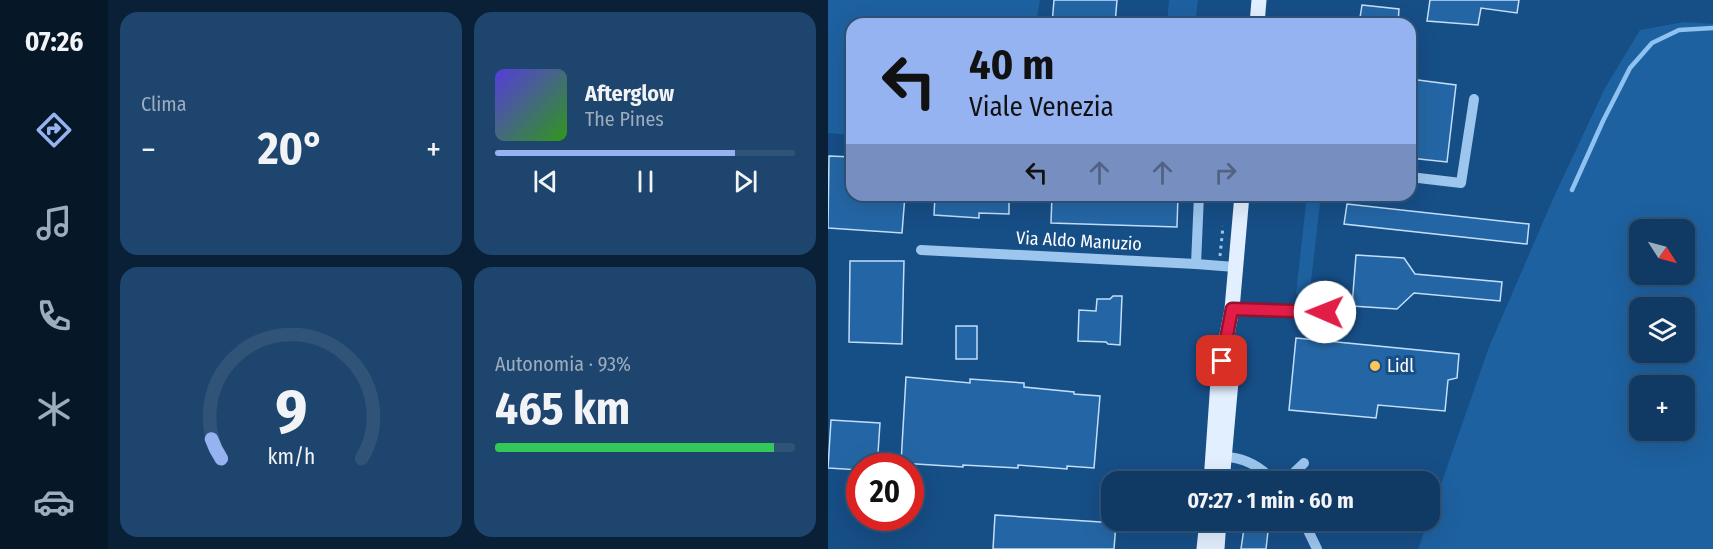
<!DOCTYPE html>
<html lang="it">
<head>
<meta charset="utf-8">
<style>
  body { margin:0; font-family:"Fira Sans Condensed",sans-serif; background:#1e456d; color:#f1f3f6; height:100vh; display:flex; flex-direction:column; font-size:22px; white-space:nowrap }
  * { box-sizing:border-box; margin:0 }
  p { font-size:20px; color:#9cadbf }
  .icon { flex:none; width:33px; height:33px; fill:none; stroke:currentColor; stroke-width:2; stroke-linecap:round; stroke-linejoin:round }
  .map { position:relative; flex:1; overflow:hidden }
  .details { display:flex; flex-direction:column; gap:12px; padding:12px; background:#092037; width:720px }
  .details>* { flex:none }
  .hud { position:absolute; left:18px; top:18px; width:570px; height:183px; border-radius:18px; box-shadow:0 6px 24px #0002,0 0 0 2px #305478; background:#95b2f1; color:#111; overflow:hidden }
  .needle { width:39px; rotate:126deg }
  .fabs { position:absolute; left:801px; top:219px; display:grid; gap:12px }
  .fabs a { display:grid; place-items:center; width:66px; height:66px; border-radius:12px; background:#103a64; box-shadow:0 6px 24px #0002,0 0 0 2px #305478; font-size:30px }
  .speed { position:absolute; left:18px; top:453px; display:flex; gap:12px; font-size:30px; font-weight:700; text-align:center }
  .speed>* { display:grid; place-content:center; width:78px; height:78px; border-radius:50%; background:#103a64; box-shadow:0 6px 24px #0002,0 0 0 2px #305478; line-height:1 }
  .speed .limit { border:9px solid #d22; background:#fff; color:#111 }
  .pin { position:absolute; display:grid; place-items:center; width:51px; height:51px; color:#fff; margin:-26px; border-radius:12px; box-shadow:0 3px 9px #0006 }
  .me { position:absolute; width:66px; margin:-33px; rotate:271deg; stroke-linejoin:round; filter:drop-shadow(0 0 4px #0008) }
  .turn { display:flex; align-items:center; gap:21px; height:126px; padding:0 24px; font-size:27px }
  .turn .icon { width:78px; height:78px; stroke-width:2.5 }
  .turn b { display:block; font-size:42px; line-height:51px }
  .lanes { display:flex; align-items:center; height:57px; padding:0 24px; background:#0003; justify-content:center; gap:30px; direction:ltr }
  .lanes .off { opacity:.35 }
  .big { font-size:45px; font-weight:700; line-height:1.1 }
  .details .widget { flex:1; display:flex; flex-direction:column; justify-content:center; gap:9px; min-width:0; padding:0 21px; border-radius:18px; background:#1e456d }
  .details .dial { align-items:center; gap:0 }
  .dial svg { height:156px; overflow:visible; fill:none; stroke:#305478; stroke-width:7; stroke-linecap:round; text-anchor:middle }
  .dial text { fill:#f1f3f6; stroke:none }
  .song { display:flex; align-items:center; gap:18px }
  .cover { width:72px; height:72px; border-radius:9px; background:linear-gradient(135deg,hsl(250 70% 55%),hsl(110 70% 35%)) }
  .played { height:6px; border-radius:3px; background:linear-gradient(90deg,#95b2f1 80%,#305478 80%) }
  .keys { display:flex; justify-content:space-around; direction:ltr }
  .heat { display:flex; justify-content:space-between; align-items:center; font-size:33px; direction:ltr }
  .charge { height:9px; border-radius:4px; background:linear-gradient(90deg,#34c759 93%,#305478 0) }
  .details .tiles { flex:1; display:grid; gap:12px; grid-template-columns:repeat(2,1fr) }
  .trip { position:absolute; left:273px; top:471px; width:339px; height:60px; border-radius:18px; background:#103a64; box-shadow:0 6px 24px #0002,0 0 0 2px #305478; font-weight:700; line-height:60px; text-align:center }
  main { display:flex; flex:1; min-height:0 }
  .menu { display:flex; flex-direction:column; width:108px; justify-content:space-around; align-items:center; background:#061728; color:#9cadbf }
  .menu .icon { width:42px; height:42px }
  .menu .selected { color:#95b2f1 }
  .menu b { font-size:27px; color:#f1f3f6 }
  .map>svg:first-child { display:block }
  .green { fill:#1e61a0; fill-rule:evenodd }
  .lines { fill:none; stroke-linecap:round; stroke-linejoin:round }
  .stream { stroke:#8ec2f1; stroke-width:4.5 }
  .building { fill:#2466a5; stroke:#c1defa; stroke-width:1.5 }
  .path { stroke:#9cc6ee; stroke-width:3; stroke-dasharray:3 4.5; stroke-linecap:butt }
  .minor { stroke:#9cc6ee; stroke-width:10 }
  .major { stroke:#e2efff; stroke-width:15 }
  .route-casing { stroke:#92132f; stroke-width:15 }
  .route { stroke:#e11d48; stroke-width:10 }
  .poi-dot { fill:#ffc558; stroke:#164e86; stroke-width:2 }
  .labels { text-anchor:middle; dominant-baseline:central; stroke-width:6; stroke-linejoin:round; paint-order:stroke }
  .street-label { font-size:18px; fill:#fff; stroke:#164e86 }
  .poi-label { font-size:18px; fill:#fff; stroke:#164e86; text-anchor:start }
</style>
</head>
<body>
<main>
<nav class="menu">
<b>07:26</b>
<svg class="icon selected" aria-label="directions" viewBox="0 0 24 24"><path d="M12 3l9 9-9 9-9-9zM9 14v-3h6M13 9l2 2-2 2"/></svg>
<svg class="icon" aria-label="music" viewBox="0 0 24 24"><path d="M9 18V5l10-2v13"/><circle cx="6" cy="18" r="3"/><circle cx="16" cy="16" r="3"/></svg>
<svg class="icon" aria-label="phone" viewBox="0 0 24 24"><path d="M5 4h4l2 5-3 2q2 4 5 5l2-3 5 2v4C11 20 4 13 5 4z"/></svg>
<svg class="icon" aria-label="climate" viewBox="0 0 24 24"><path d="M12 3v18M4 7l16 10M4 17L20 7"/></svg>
<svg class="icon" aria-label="car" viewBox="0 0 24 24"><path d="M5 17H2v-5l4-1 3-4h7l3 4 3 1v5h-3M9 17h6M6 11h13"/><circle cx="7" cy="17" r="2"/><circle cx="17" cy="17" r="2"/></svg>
</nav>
<section class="details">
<div class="tiles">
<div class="widget"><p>Clima</p>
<div class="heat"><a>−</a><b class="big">20°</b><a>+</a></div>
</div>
<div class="widget">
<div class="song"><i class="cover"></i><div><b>Afterglow</b><p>The Pines</p></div></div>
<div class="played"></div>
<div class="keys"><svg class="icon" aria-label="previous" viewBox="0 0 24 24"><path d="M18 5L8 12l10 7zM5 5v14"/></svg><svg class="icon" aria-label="pause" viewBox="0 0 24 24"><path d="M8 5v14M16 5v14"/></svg><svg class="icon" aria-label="next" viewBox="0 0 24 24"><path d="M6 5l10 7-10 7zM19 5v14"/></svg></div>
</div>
<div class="widget dial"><svg viewBox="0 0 100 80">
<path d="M14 69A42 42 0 1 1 86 69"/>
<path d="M14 69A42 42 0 0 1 9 59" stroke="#95b2f1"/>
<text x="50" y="56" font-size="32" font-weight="700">9</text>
<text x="50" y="72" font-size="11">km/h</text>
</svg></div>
<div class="widget"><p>Autonomia · 93%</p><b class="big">465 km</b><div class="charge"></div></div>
</div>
</section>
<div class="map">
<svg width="885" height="549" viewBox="0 0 885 549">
  <rect width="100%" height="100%" fill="#164e86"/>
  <!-- green -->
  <g class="green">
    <path d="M 0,0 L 212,0 L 208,24 L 24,24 L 24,135 L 0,133 Z"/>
    <path d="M 341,0 L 370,0 L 367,24 L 339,24 Z"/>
    <path d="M 856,22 L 885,24 L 885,549 L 590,549 L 600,521 L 602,520 L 602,516 L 661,347 L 725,199 L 777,88 L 812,30 ZM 812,230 L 856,230 L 856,274 L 812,274 ZM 812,308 L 856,308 L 856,352 L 812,352 ZM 812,386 L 856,386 L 856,430 L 812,430 Z"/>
    <path d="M 479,195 L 493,195 L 482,290 L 479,296 L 474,298 L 470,296 L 468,293 Z"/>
  </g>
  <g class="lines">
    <!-- stream -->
    <path class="stream" d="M 744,190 L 775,121 L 802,68 L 824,43 L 851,30 L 885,28"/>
  </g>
  <!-- building -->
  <g class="building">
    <path d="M 226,0 L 289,0 L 287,24 L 224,24 Z"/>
    <path d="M 602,0 L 691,0 L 689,13 L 653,8 L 650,25 L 599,21 Z"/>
    <path d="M 534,5 L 571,9 L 570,24 L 531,24 Z"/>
    <path d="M 582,79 L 628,85 L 619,162 L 582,158 Z"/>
    <path d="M 1,156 L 24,157 L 24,195 L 77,195 L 74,233 L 0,228 Z"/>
    <path d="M 107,195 L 166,195 L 166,197 L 181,199 L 181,214 L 151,213 L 151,218 L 106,215 Z"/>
    <path d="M 224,195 L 350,195 L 349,227 L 223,223 Z"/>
    <path d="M 519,204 L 701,224 L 699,244 L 516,224 Z"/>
    <path d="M 528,255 L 576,258 L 587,274 L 674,282 L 672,301 L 586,293 L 569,309 L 524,306 Z"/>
    <path d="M 22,261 L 76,261 L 74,344 L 21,342 Z"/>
    <path d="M 285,296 L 294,296 L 292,345 L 280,344 L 278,342 L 250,341 L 251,310 L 268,311 L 269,299 L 282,299 Z"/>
    <rect x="128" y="326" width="21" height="33"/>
    <path d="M 468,338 L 631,354 L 629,378 L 620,380 L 617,411 L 550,405 L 548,418 L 461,410 Z"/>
    <path d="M 78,377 L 142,383 L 142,379 L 196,383 L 196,387 L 246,392 L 246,394 L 272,396 L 266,468 L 239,466 L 239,469 L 190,465 L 190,468 L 135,465 L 135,467 L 73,463 Z"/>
    <path d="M 3,420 L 52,423 L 50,453 L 57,454 L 56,466 L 32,466 L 32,470 L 0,468 Z"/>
    <path d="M 167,515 L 288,523 L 286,549 L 165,549 Z"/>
    <path d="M 416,528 L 440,531 L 438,549 L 413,549 Z"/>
  </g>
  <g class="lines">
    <!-- path -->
    <path class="path" d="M 392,256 L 395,226"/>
    <!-- minor -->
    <g class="minor">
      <path d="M 582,177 L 633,183 L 646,99"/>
      <path d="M 93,250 L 368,264 L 407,267"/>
      <path d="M 368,264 L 371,195"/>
      <path d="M 404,309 L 497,312"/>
      <path d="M 396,457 C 417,457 433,467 447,482"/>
      <path d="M 456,482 L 476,463"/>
      <path d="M 475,520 L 489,549"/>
    </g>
    <!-- major -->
    <g class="major">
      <path d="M 429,24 L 431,0"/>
      <path d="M 383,482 L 390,381 L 404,309 L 414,195"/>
      <path d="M 394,482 L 403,381 L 403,353"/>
      <path d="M 376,549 L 379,520"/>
      <path d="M 389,549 L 391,520"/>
    </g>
  </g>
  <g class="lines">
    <defs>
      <path id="route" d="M 394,361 L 404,309 L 497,312"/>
    </defs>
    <!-- route casing -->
    <use href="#route" class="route-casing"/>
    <!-- route -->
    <use href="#route" class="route"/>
  </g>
  <!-- markers -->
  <circle class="poi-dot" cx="547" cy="366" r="6"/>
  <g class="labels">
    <!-- street labels -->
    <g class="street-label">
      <text transform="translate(251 241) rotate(3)">Via Aldo Manuzio</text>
    </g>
    <!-- poi labels -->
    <g class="poi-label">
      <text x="559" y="366">Lidl</text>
    </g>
  </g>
</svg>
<div class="fabs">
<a><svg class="needle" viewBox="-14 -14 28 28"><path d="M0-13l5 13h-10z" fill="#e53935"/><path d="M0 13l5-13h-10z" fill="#9cadbf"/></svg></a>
<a><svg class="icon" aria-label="layers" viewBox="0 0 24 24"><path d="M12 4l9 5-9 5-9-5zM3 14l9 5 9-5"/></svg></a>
<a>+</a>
</div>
<div class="speed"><div class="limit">20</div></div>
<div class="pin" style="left:394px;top:361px;background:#d93025"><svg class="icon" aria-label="arrive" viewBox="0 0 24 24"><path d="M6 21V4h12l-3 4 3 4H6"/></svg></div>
<svg class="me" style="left:497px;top:312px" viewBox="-20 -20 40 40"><circle r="19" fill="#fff"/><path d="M0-13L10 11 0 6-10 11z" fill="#e11d48"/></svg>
<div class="trip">07:27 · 1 min · 60 m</div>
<div class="hud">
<div class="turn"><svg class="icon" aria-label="left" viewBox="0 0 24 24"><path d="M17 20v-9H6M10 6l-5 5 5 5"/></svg><div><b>40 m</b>Viale Venezia</div></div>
<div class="lanes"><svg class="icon" aria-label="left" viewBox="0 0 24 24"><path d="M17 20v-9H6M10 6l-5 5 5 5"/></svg><svg class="icon off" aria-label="ahead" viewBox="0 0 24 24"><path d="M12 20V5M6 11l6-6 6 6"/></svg><svg class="icon off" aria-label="ahead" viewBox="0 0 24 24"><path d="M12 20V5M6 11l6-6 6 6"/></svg><svg class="icon off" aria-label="right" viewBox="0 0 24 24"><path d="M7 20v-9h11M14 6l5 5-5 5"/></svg></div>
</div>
</div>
</main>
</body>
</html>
